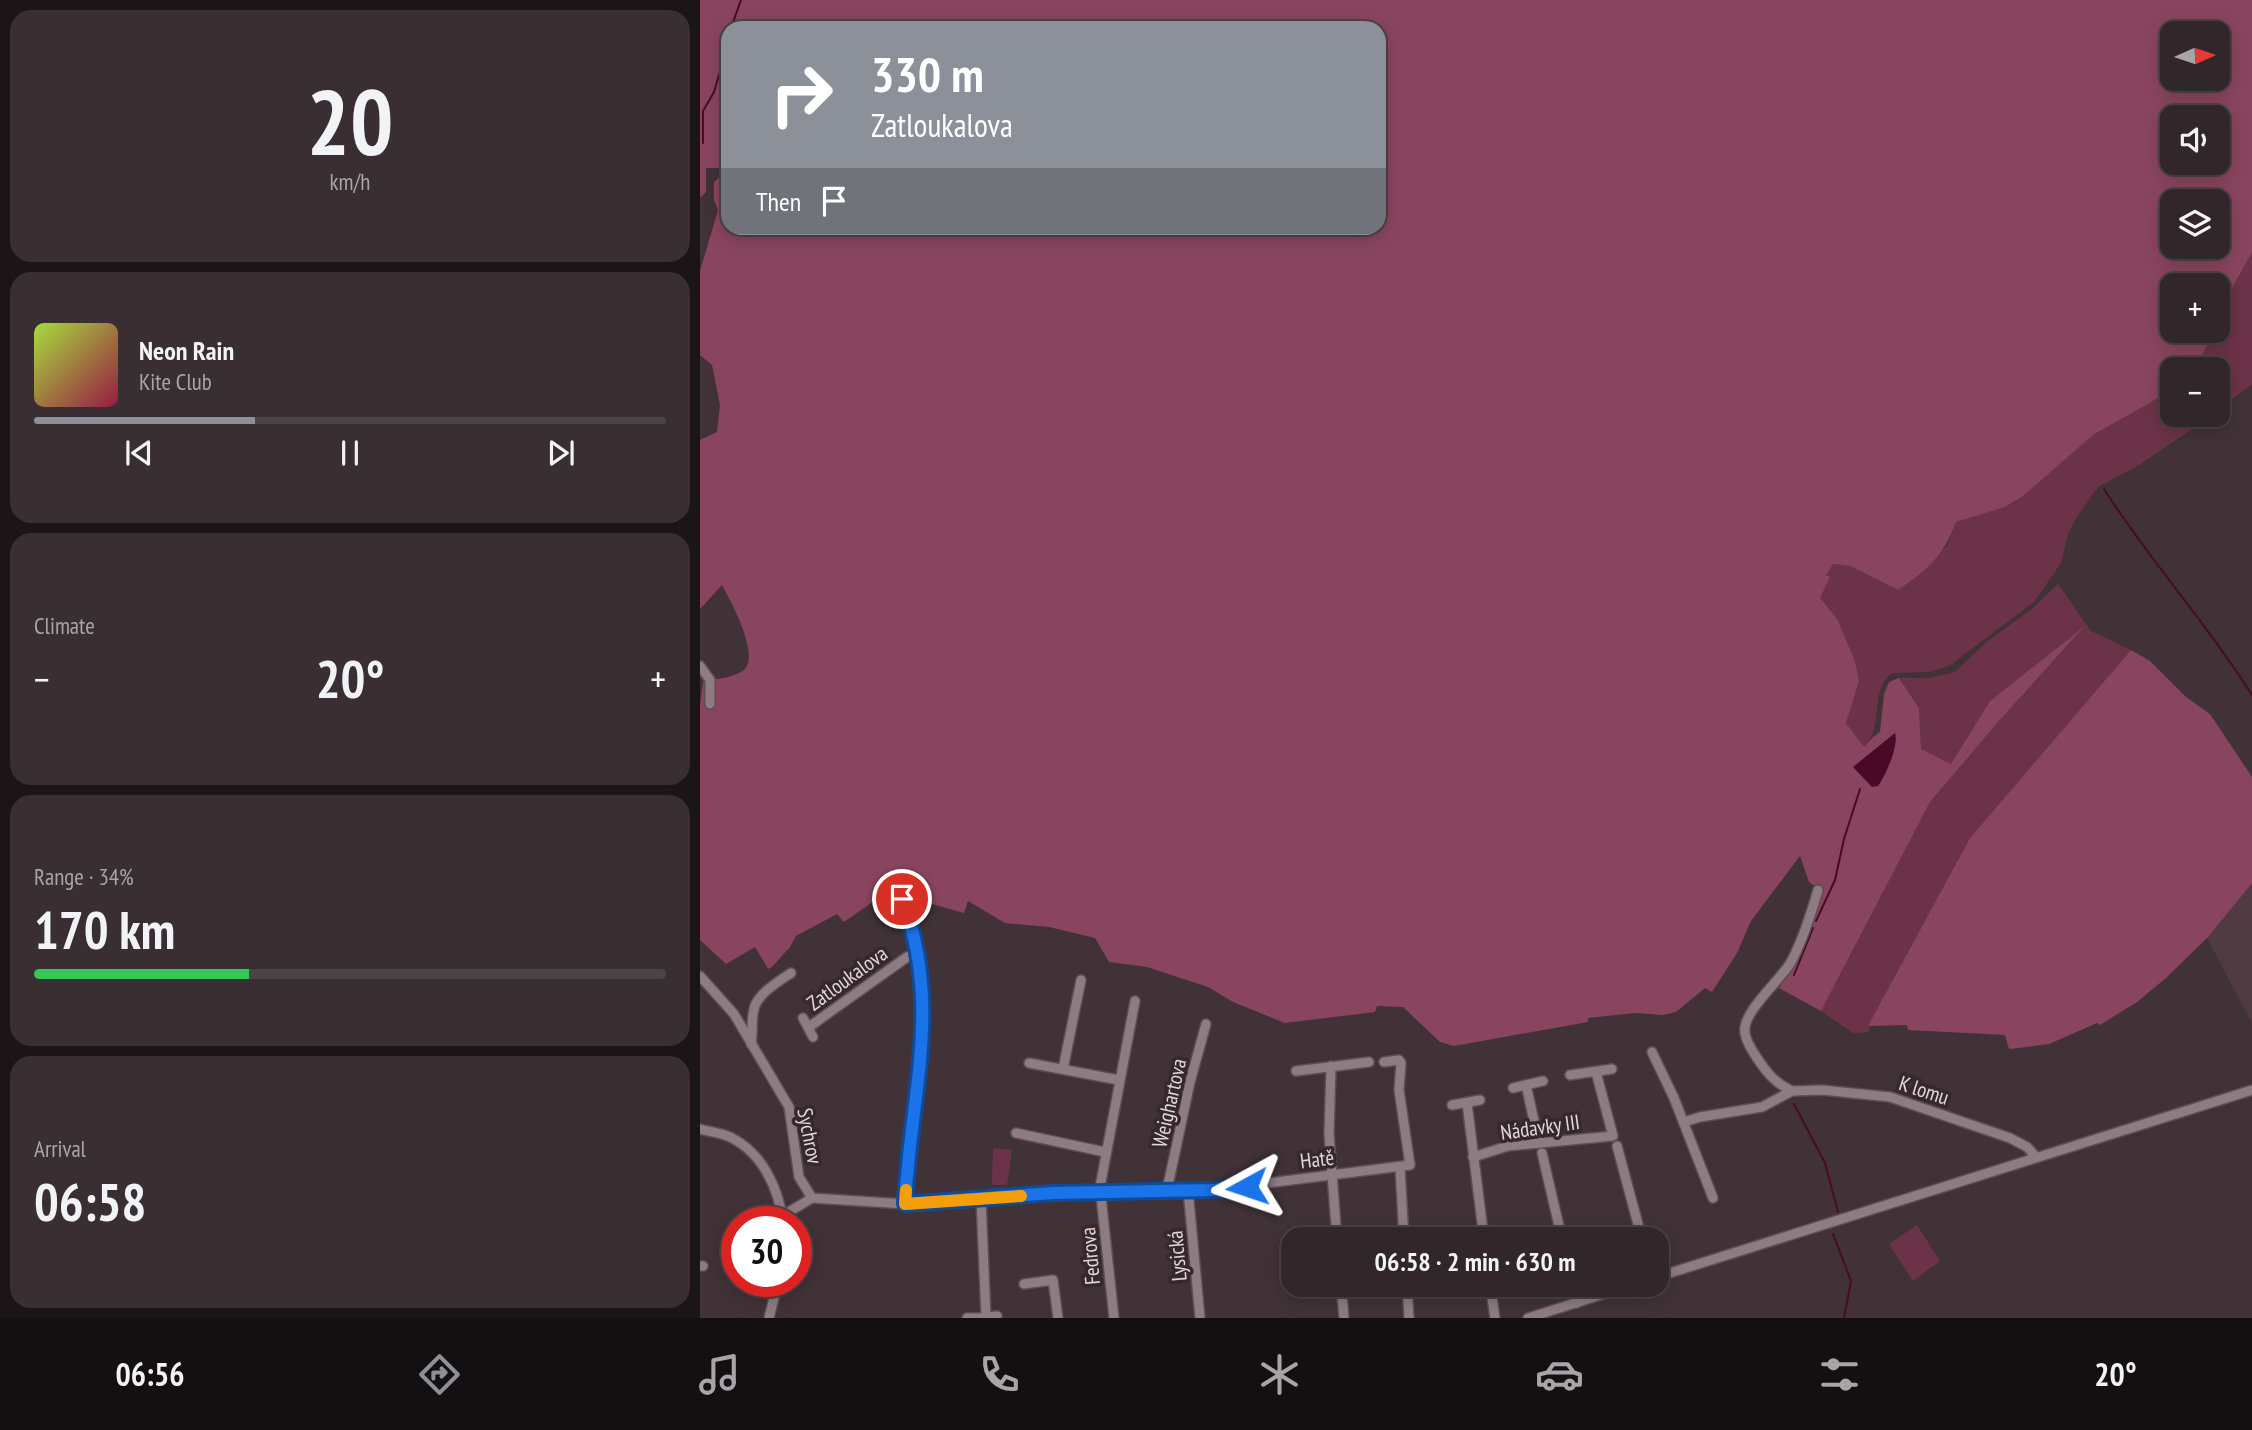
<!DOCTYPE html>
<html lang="en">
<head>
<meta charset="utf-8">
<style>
  body { margin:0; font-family:"PT Sans Narrow",sans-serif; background:#392e31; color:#f1f3f6; height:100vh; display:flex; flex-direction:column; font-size:26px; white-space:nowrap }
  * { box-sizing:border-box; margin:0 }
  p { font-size:23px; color:#a8a5a8 }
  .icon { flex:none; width:38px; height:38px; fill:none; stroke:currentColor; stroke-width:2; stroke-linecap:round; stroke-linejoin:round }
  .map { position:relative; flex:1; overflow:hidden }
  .drawer { display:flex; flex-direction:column; gap:10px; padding:10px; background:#1b1517; width:700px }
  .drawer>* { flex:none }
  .banner { position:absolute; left:21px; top:21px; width:665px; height:214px; border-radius:21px; box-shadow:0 4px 18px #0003,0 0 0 2px #4c4346; background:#8c9099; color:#fff; overflow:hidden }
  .needle { width:46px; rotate:87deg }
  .controls { position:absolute; left:1460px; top:21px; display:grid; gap:14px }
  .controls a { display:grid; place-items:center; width:70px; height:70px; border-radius:14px; background:#312629; box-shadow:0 4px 18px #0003,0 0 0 2px #4c4346; font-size:35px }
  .speed { position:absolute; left:21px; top:1206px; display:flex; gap:14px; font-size:35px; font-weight:700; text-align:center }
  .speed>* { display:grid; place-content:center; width:91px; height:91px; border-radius:50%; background:#312629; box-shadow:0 4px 18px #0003,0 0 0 2px #4c4346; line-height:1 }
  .speed .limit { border:10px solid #d22; background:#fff; color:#111 }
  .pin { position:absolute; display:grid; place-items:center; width:60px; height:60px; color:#fff; margin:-30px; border:4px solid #fff; border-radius:50%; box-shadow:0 2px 7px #0007 }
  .me { position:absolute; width:77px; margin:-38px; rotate:265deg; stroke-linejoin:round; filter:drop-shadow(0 0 5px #0008) }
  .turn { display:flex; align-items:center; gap:24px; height:147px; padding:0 35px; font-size:32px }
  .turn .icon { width:91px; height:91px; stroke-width:2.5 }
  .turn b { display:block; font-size:49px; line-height:60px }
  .then { display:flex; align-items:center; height:66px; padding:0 35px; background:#0003; gap:14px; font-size:26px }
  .big { font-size:52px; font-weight:600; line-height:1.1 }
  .drawer .card { flex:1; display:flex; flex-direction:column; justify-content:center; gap:10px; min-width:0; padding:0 24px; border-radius:21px; background:#392e31 }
  .drawer .dial { align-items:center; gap:0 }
  .dial b { font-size:91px; line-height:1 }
  .song { display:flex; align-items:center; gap:21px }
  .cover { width:84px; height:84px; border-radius:10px; background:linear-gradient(135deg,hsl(80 70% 55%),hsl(340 70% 35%)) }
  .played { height:7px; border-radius:4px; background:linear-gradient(90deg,#8c9099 35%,#4c4346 35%) }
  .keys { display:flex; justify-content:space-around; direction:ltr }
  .heat { display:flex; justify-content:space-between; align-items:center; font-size:38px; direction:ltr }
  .charge { height:10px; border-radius:5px; background:linear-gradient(90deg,#34c759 34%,#4c4346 0) }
  .trip { position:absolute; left:581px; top:1227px; width:388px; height:70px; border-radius:21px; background:#312629; box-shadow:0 4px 18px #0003,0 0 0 2px #4c4346; font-weight:600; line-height:70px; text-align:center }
  .tabs { display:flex; height:112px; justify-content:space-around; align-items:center; background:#140f10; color:#a8a5a8 }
  .tabs .icon { width:49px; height:49px }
  .tabs .selected { color:#8c9099 }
  .tabs b { font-size:32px; color:#f1f3f6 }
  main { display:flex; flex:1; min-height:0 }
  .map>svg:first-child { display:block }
  .built { fill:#513b42 }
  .green { fill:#6c3348 }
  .forest { fill:#89455f; fill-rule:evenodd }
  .water { fill:#490a27 }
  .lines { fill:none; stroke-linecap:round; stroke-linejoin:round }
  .stream { stroke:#490a27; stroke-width:2 }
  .minor-casing { stroke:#5c4f52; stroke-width:12 }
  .minor { stroke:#8e7c82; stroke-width:9 }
  .route-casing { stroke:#114b97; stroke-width:18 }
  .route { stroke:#1a73e8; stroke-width:12 }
  .slow { stroke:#f59e0b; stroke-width:12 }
  .labels { text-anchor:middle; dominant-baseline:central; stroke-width:7; stroke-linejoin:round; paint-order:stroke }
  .street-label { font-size:21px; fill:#e1d6d9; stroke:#37282d }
</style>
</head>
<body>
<main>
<section class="drawer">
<div class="card dial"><b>20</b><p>km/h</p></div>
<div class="card">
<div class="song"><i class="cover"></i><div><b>Neon Rain</b><p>Kite Club</p></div></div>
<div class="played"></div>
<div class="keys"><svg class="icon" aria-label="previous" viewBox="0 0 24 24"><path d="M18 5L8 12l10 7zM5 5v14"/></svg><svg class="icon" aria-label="pause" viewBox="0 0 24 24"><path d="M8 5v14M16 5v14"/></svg><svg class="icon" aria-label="next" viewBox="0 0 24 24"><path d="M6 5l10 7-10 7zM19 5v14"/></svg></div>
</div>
<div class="card"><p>Climate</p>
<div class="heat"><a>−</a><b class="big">20°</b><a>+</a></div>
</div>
<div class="card"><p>Range · 34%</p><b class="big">170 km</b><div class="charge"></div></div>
<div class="card"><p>Arrival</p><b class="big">06:58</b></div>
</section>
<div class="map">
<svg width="1552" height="1318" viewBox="0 0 1552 1318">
  <rect width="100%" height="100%" fill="#413237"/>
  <!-- built -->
  <path class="built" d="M 1552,874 L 1552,1023 L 1507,938 Z"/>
  <!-- green -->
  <g class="green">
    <path d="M 1552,252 L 1552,384 L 1517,411 L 1517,369 L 1492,369 L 1503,354 L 1513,331 L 1517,331 C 1517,304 1539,275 1552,252 Z"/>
    <path d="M 1472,388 L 1472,415 L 1512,415 L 1441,464 L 1398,487 L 1375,520 L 1368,534 L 1361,563 L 1334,602 L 1249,666 L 1229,672 L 1192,673 C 1167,695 1186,725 1164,747 L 1146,723 L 1159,681 L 1155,661 L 1120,597 L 1129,578 L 1126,575 L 1133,564 L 1150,566 L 1198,590 L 1247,546 L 1256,522 L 1305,507 L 1323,496 L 1394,433 L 1450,403 Z"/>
    <path d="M 1358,584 L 1391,631 L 1431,650 L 1270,838 L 1169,1026 L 1169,1032 L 1153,1033 L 1121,1011 L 1230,802 L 1298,722 L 1380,632 L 1290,701 L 1251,764 L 1221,749 L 1219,708 L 1199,678 L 1229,678 L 1255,672 L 1289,640 L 1332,609 Z"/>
    <path d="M 293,1148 L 312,1150 L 307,1185 L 292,1185 Z"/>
    <path d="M 1217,1225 L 1240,1261 L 1213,1281 L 1189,1244 Z"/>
  </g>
  <!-- forest -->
  <g class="forest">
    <path d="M 0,0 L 1552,0 L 1552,252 L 1527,297 L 1517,321 L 1517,285 L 1472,285 L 1472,331 L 1513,331 L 1503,354 L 1492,369 L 1472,369 L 1472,388 L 1450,403 L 1394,434 L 1323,496 L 1305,507 L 1256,522 C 1243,557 1228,569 1198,590 L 1150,566 L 1133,564 L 1126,575 L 1130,577 L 1120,598 L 1137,619 L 1155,661 L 1159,681 L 1146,723 L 1164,747 L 1173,737 L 1180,732 L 1184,694 L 1189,682 L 1199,678 L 1219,708 L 1221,749 L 1251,764 L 1290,701 L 1384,627 L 1298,722 L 1230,802 L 1121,1011 L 1079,988 L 1096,961 L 1123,892 L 1109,882 L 1100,856 L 1051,921 L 1037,953 L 1012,992 L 1005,988 L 976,1012 L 963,1015 L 935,1013 L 888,1018 L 888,1022 L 754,1046 L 740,1042 L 703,1007 L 677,1006 L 675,1012 L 585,1023 L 533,1002 L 508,987 L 447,967 L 409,962 L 395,938 L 349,927 L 305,923 L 268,901 L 264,913 L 207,897 L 174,901 L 144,922 L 137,914 L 96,936 L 90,947 L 72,967 L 68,969 L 55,947 L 26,964 L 0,940 L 0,705 L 3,682 C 14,679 31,678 41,672 C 64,660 30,600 22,585 L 0,609 L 0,440 L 17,432 L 20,405 L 12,365 L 0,355 L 0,271 L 18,210 L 14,200 L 14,182 L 20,177 L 28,176 L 28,228 L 679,228 L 679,28 L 28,28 L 28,168 L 6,168 L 6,192 L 0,198 ZM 1472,33 L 1517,33 L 1517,79 L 1472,79 ZM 1472,117 L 1517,117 L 1517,163 L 1472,163 ZM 1472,201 L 1517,201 L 1517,247 L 1472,247 Z"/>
    <path d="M 1431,650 L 1450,661 L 1486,697 L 1510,714 L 1552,777 L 1552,883 L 1507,938 L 1466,978 L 1437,1002 L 1400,1025 L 1397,1023 L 1349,1044 L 1309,1049 L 1305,1035 L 1208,1030 L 1207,1025 L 1168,1026 L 1270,838 Z"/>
  </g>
  <!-- water -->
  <path class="water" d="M 1195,733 C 1199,745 1186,775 1178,786 L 1172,787 L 1153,767 Z"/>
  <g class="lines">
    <!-- stream -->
    <g class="stream">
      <path d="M 31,28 L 41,0"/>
      <path d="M 3,143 L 3,111 L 14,92 L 28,44"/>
      <path d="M 1404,489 C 1449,560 1507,623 1552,695"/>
      <path d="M 1116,921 L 1135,880 L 1144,839 L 1160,789"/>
      <path d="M 1094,975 L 1113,928"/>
      <path d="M 1094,1104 L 1125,1163 L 1138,1212"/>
      <path d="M 1133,1234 L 1151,1281 L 1144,1318"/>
    </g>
    <defs>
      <g id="minor">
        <path d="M 0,666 L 10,680 L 10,704"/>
        <path d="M 202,899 C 221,949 228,1006 222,1059 C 217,1107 207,1155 205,1204"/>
        <path d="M 0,976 L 34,1014 L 89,1107 L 99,1177 L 112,1198"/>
        <path d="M 103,1018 L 113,1037"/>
        <path d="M 109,1027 L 207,957 L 217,953"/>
        <path d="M 51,1044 C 53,1032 51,1020 54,1009 C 57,994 79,981 91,973"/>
        <path d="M 952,1052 L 974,1098 L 1013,1198"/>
        <path d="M 329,1063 L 419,1080"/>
        <path d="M 631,1066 L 629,1134 L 637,1239"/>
        <path d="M 363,1069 L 381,980"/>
        <path d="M 596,1071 L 669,1062"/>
        <path d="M 870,1075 L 912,1069"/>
        <path d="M 826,1085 L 839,1143"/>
        <path d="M 813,1088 L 843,1081"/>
        <path d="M 1092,1091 C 1075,1083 1067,1073 1057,1058 C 1052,1050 1046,1042 1045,1033 C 1041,1013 1080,981 1091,962 C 1103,940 1111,914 1118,890"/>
        <path d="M 767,1103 L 784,1239"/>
        <path d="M 752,1105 L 780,1100"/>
        <path d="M 984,1122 L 1000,1117 L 1062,1107 L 1092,1091 L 1122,1090 L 1190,1097 L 1310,1138 L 1327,1147 L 1336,1157"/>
        <path d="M 0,1129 C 10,1132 23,1133 32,1138 C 63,1154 78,1188 83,1221"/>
        <path d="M 316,1133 L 405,1152"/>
        <path d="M 917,1146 L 942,1239"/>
        <path d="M 842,1153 L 862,1239"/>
        <path d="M 773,1157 L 808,1146 L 913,1136 L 896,1072"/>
        <path d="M 700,1167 L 704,1239"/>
        <path d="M 467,1190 L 490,1082 L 506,1024"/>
        <path d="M 488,1190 L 500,1318"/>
        <path d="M 281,1199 L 286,1317 L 297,1316"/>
        <path d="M 82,1216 L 112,1198 L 205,1204 L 353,1193 L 512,1190 L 710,1165 L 699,1090 L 701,1063 L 699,1060 L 684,1062"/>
        <path d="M 0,1266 L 3,1266"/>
        <path d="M 957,1277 L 1552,1090"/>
        <path d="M 324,1284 L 353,1280 L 358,1318"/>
        <path d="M 641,1284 L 644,1318"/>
        <path d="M 707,1284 L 709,1318"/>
        <path d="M 790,1284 L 795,1318"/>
        <path d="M 873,1284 L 877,1303"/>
        <path d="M 69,1318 L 78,1281"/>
        <path d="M 267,1318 L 281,1318"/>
        <path d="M 414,1318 L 400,1187 L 435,1001"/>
        <path d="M 828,1318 L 935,1284"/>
      </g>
    </defs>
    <!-- minor casing -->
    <use href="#minor" class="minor-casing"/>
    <!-- minor -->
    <use href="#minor" class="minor"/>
  </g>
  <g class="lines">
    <defs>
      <path id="route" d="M 202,899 C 243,1005 210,1097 205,1204 L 353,1193 L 512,1190 L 547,1187"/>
    </defs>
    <!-- route casing -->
    <use href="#route" class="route-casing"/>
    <!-- route -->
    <use href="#route" class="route"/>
    <!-- slow -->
    <path class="slow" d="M 206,1190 L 205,1204 L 321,1196"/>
  </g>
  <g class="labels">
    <!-- street labels -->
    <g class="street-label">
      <text transform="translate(147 978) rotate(-36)">Zatloukalova</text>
      <text transform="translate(1224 1090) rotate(18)">K lomu</text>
      <text transform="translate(469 1103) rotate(-77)">Weighartova</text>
      <text transform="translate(840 1127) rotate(-8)">Nádavky III</text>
      <text transform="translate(110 1136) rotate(79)">Sychrov</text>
      <text transform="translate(617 1159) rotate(-7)">Hatě</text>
      <text transform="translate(390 1256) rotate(-95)">Fedrova</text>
      <text transform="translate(477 1256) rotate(-95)">Lysická</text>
    </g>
  </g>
</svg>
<div class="controls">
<a><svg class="needle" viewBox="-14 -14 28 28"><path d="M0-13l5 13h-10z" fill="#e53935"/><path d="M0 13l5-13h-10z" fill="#a8a5a8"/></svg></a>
<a><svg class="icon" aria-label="sound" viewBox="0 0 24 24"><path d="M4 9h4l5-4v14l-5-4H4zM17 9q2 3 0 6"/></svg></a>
<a><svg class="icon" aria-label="layers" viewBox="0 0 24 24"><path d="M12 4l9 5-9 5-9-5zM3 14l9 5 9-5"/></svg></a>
<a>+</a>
<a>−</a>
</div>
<div class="speed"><div class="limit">30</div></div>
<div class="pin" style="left:202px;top:899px;background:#d93025"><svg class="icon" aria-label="arrive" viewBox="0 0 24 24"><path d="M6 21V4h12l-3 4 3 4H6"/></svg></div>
<svg class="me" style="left:547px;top:1187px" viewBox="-20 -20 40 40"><path d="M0-17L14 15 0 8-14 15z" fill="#1a73e8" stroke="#fff" stroke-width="4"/></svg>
<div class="trip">06:58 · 2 min · 630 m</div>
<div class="banner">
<div class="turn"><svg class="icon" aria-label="right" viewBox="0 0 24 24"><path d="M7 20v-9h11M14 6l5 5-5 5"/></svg><div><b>330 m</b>Zatloukalova</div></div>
<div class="then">Then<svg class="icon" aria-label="arrive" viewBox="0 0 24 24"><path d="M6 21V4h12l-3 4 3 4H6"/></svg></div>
</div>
</div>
</main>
<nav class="tabs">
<b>06:56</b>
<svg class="icon selected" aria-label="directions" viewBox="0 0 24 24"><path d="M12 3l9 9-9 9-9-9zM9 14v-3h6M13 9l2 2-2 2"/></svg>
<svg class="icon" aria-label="music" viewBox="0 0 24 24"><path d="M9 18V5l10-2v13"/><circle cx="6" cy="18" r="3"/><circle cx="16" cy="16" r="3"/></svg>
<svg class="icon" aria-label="phone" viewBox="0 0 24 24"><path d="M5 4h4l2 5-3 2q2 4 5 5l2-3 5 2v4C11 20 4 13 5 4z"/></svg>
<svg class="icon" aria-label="climate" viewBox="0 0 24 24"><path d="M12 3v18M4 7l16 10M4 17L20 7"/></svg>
<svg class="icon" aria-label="car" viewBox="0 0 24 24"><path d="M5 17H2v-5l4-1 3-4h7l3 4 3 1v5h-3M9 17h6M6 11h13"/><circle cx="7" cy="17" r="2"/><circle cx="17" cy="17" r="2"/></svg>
<svg class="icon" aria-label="filters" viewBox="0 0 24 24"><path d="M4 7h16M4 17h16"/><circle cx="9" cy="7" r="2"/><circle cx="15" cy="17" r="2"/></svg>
<b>20°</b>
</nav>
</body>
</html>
